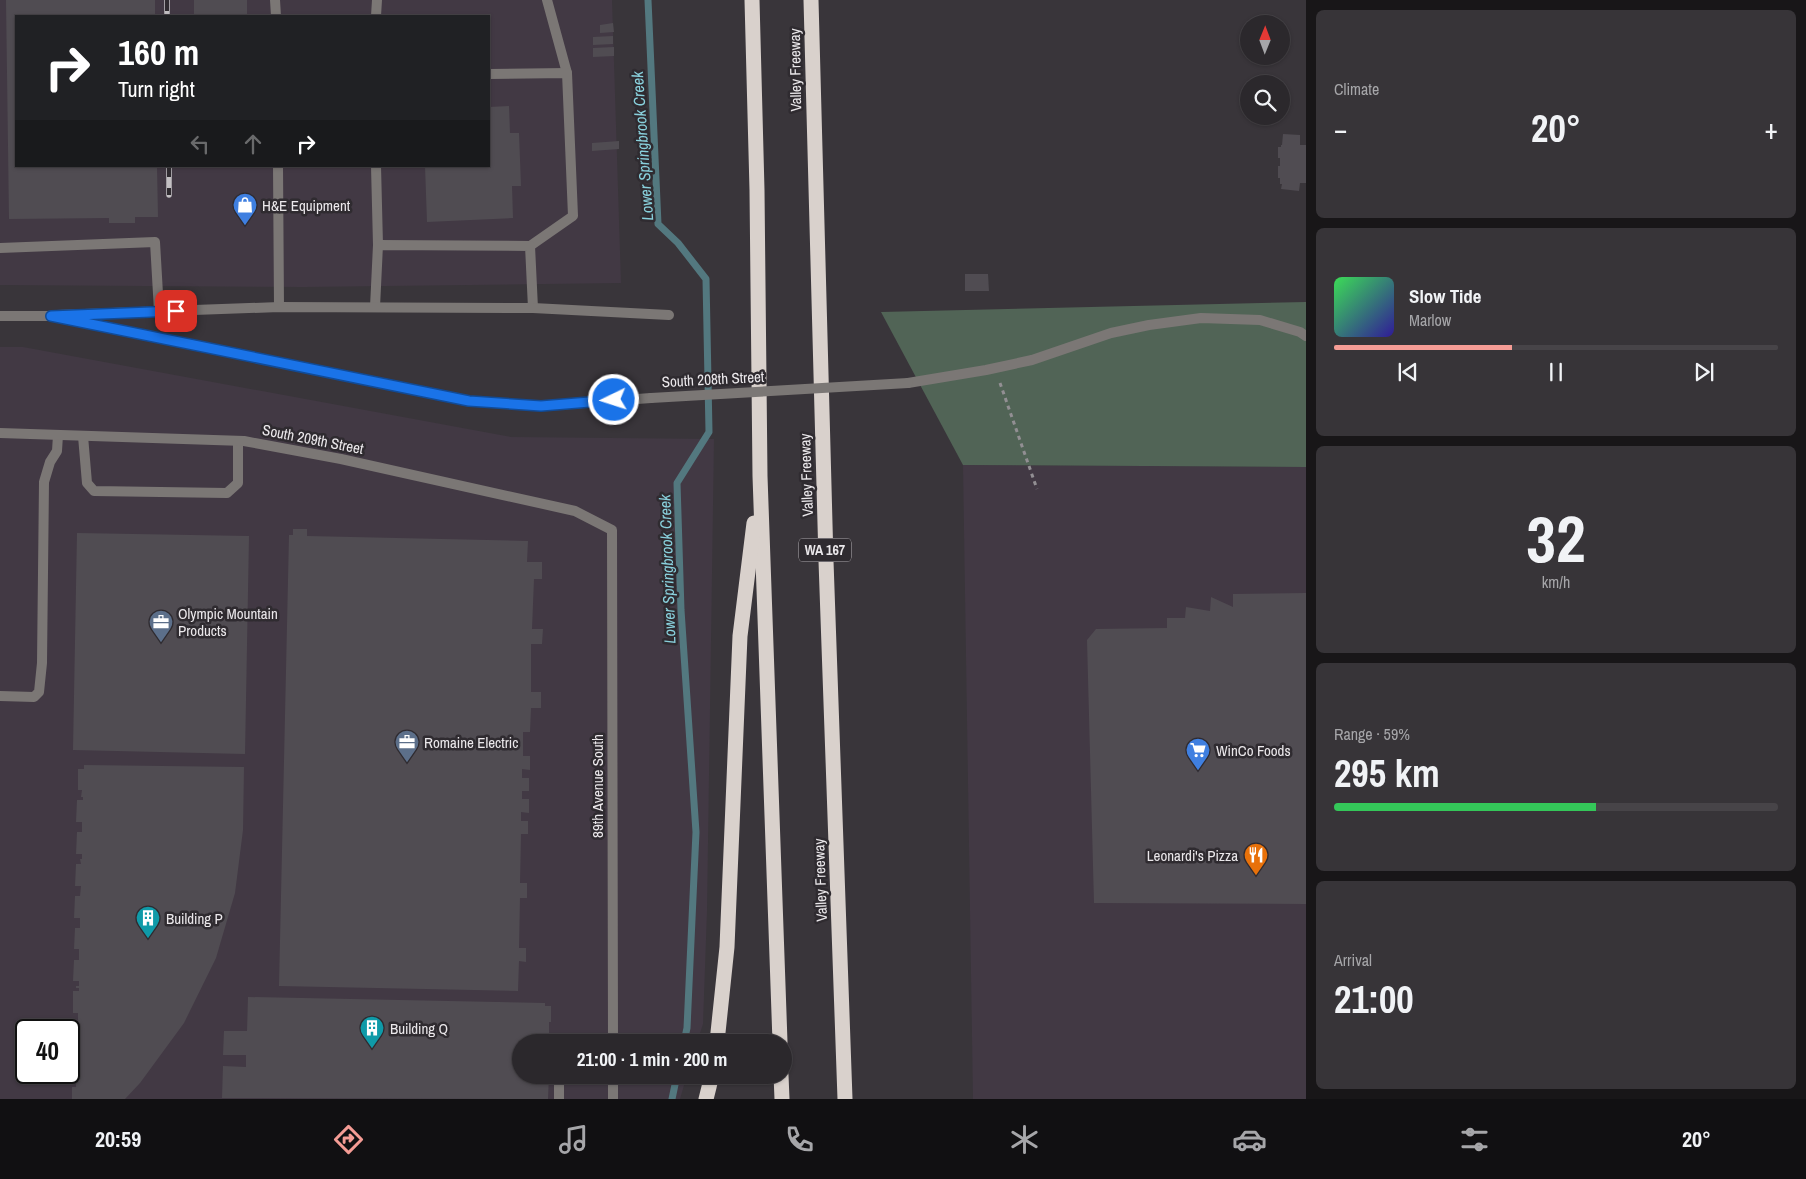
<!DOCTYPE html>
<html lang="en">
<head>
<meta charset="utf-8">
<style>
  body { margin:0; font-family:"Archivo Narrow",sans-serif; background:#373438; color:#f1f3f6; height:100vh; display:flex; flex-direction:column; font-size:19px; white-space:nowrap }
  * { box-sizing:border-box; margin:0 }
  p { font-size:16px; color:#a6a6a9 }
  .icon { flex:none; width:28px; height:28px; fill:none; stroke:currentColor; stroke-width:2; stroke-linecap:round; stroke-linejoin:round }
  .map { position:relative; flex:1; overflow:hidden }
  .details { display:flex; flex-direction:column; gap:10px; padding:10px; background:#181618; width:500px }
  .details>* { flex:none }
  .top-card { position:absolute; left:15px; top:15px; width:475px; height:152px; border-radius:0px; box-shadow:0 1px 4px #0004,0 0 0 1px #474448; background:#202124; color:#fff; overflow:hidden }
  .needle { width:32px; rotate:1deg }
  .buttons { position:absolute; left:1240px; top:15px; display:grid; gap:10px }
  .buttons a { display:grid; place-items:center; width:50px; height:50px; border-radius:50%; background:#2b282c; box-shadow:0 1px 4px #0004,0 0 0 1px #474448; font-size:25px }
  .speed { position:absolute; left:15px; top:1019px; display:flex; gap:10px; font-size:25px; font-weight:700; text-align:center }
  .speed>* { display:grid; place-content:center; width:65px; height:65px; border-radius:50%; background:#2b282c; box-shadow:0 1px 4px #0004,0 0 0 1px #474448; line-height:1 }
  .speed .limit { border:2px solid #111; border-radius:8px; background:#fff; color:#111 }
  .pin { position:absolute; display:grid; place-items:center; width:42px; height:42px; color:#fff; margin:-21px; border-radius:10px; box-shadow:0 2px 8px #0006 }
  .me { position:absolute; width:55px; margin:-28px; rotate:266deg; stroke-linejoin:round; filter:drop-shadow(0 0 4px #0008) }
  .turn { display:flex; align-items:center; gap:18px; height:105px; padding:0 20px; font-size:22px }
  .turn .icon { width:65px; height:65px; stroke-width:2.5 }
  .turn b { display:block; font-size:35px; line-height:42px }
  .lanes { display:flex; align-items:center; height:48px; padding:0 20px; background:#0003; justify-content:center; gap:25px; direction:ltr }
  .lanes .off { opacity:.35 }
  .big { font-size:38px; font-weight:800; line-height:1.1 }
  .details .tile { flex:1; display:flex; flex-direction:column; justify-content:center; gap:8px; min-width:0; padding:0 18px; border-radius:8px; background:#373438 }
  .details .dial { align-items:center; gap:0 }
  .dial b { font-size:65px; line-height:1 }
  .song { display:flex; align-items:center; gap:15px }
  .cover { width:60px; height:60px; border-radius:8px; background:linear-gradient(135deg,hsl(130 70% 55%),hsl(250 70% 35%)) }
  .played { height:5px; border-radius:2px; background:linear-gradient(90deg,#f59c95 40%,#474448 40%) }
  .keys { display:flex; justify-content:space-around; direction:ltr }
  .heat { display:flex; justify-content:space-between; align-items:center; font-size:28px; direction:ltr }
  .charge { height:8px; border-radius:4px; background:linear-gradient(90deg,#34c759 59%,#474448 0) }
  .trip { position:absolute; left:512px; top:1034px; width:280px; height:50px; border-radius:25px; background:#2b282c; box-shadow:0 1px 4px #0004,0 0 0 1px #474448; font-weight:800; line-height:50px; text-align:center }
  .menu { display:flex; height:80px; justify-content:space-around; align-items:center; background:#111012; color:#a6a6a9 }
  .menu .icon { width:35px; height:35px }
  .menu .active { color:#f59c95 }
  .menu b { font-size:22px; color:#f1f3f6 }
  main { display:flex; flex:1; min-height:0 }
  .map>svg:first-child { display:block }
  .built { fill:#423944; fill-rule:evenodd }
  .green { fill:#516456 }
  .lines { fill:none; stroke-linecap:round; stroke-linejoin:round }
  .stream { stroke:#53787f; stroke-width:7 }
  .building { fill:#504c52 }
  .path { stroke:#928f93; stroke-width:3; stroke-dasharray:4 4; stroke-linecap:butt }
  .service { stroke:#7b7775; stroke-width:10 }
  .minor { stroke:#7b7775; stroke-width:10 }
  .tertiary { stroke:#7b7775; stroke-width:10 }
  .motorway { stroke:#d9d1cc; stroke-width:15 }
  .rail-casing { stroke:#c3c0c3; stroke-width:5.5 }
  .rail { stroke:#2f2b30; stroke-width:4; stroke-dasharray:11; stroke-linecap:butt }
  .tertiary-bridge { stroke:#7b7775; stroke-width:10 }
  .route-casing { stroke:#114b97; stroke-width:12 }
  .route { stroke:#1a73e8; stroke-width:9 }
  .labels { text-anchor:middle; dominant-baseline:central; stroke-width:5; stroke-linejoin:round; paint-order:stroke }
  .shield { fill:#2f2b30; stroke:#b3afb3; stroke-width:1 }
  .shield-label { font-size:14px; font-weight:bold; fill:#ebe8eb }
  .street-label { font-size:15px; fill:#ebe8eb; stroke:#2f2b30 }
  .poi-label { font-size:15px; fill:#ebe8eb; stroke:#2f2b30; text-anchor:start }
  .water-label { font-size:16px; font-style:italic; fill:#89d0dc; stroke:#2f2b30 }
</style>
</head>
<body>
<main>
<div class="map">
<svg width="1306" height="1099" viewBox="0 0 1306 1099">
  <rect width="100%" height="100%" fill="#39353a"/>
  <!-- built -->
  <g class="built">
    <path d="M 0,0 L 612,0 L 621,283 L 304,287 L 0,285 ZM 16,16 L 489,16 L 489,166 L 16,166 Z"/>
    <path d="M 0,347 L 23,347 L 511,437 L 714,439 L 707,911 L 703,1024 L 697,1042 L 521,1042 L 521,1075 L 687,1075 L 680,1099 L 0,1099 ZM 26,1030 L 69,1030 L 69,1072 L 26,1072 Z"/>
    <path d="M 963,465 L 1306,467 L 1306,1099 L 973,1099 Z"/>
  </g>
  <!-- green -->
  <path class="green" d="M 1306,302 L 1306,467 L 963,465 L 881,312 Z"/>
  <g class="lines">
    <!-- stream -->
    <g class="stream">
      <path d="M 648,0 L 658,224 L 678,243 L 706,279 L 709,432 L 677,483 L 681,610 L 696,832 L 687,1028 L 684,1042"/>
      <path d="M 672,1099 L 677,1075"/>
    </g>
  </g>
  <!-- building -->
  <g class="building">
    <path d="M 6,0 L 155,0 L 155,16 L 16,16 L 16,166 L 157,166 L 158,217 L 135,217 L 135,223 L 109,223 L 109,218 L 9,219 Z"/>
    <rect x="194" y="0" width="53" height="16"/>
    <path d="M 613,23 L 614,32 L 600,33 L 600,25 Z"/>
    <path d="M 613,36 L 613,44 L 593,45 L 593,37 Z"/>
    <path d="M 614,47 L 614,56 L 593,57 L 593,48 Z"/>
    <path d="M 509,106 L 510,133 L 519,133 L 521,186 L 512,186 L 513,218 L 427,222 L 425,166 L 489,166 L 489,107 Z"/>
    <path d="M 1283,134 L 1300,135 L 1300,145 L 1306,145 L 1306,183 L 1300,183 L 1299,191 L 1281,189 L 1282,184 L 1280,184 L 1280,178 L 1278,178 L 1278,166 L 1280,166 L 1280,158 L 1278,158 L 1278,147 L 1281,147 L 1281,145 L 1282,145 Z"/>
    <path d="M 619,141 L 619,149 L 592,151 L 592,143 Z"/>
    <path d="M 965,274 L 988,274 L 989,291 L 965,291 Z"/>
    <path d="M 293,529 L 307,529 L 307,536 L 528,541 L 527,562 L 542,562 L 542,579 L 534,579 L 532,629 L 543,629 L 542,644 L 531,644 L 531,692 L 541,692 L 541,708 L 531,708 L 530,732 L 523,732 L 523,756 L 530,756 L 530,770 L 522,769 L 522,778 L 529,778 L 529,791 L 522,791 L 522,799 L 529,799 L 529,813 L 521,812 L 521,821 L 528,821 L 528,834 L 521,834 L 520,883 L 527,883 L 527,898 L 520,898 L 519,948 L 526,948 L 526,962 L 519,961 L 518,991 L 279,986 L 289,535 L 293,535 Z"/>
    <path d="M 77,533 L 249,536 L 245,754 L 73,750 Z"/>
    <path d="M 1306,593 L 1306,904 L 1094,903 L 1087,640 L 1096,629 L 1167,628 L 1167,618 L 1185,618 L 1186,607 L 1210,611 L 1211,597 L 1233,607 L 1233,594 Z"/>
    <path d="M 84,765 L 244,767 L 243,830 L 235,893 L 216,958 L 184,1023 L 140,1083 L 125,1099 L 72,1099 L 72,1087 L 76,1087 L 76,1077 L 71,1077 L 72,1056 L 77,1056 L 78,1044 L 72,1044 L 72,1023 L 78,1023 L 78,1013 L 73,1013 L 73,991 L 79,991 L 79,988 L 76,988 L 76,986 L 79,986 L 79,981 L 73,981 L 74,960 L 79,960 L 79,949 L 74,949 L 75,928 L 80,928 L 80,918 L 74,918 L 75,896 L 80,896 L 81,886 L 75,886 L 76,864 L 81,864 L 80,859 L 82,859 L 82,854 L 76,854 L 77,832 L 82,832 L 82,822 L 76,822 L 77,800 L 83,800 L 83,797 L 81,797 L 82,790 L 78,790 L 78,769 L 84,769 Z"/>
    <path d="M 248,997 L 545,1003 L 545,1006 L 551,1006 L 551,1022 L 549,1022 L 549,1042 L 521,1042 L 521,1075 L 549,1075 L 548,1099 L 222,1098 L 223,1066 L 246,1067 L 246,1055 L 223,1055 L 224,1031 L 247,1031 Z"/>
  </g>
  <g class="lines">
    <!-- path -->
    <path class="path" d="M 1000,383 L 1037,489"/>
    <!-- service -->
    <g class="service">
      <path d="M 275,0 L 276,16"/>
      <path d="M 547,0 L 567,73"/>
      <path d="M 376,16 L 377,0"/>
      <path d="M 489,74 L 567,73 L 573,216 L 530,246"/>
      <path d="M 278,166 L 279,307"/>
      <path d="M 376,166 L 378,245"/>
      <path d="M 0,248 L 155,242 L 159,311"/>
      <path d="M 375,307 L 378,245 L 530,246 L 533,308"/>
      <path d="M 83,436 L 87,483 L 94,491 L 227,493 L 238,483 L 238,441"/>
      <path d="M 0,696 L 34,697 L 39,692 L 42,663 L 44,482 L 50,462 L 57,451 L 58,435"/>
      <path d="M 559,1099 L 559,1075"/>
    </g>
    <!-- minor -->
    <g class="minor">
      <path d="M 57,315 L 279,307 L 533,308 L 669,315"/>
      <path d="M 0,433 L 244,441 L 341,459 L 575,511 L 612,530 L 613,1042"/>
      <path d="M 613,1075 L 613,1099"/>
    </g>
    <!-- tertiary -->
    <g class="tertiary">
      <path d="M 0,316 L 51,316 L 469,401 L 541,406 L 651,398"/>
      <path d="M 908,383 L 986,370 L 1032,360 L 1111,333 L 1149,325 L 1201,318 L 1260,320 L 1300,332 L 1306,336"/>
    </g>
    <!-- motorway -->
    <g class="motorway">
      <path d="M 752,0 L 757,190 L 760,476 L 780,1042"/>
      <path d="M 811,0 L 826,561 L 845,1099"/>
      <path d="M 717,1042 L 727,947 L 740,636 L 754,523"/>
      <path d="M 781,1075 L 782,1099"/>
      <path d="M 706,1099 L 712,1075"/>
    </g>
    <defs>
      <g id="rail">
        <path d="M 167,0 L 167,16"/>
        <path d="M 169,166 L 169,195"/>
      </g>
    </defs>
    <!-- rail casing -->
    <use href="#rail" class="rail-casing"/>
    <!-- rail -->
    <use href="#rail" class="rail"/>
    <!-- tertiary-bridge -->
    <path class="tertiary-bridge" d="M 651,398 L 908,383"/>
  </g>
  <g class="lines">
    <defs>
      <path id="route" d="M 176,311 L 51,316 L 469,401 L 541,406 L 614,400"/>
    </defs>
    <!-- route casing -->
    <use href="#route" class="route-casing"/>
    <!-- route -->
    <use href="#route" class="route"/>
  </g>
  <!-- icons -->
  <defs>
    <symbol id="shop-pin" viewBox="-11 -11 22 30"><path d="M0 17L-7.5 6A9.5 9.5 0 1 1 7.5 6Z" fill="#3f7fe0" stroke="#2f2b30"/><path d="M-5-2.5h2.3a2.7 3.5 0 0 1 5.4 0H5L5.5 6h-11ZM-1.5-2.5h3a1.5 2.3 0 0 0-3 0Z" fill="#fff"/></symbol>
    <symbol id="office-pin" viewBox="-11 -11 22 30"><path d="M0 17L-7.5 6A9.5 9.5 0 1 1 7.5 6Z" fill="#5c6f8a" stroke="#2f2b30"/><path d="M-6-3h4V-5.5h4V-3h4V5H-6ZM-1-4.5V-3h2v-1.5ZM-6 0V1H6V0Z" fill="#fff"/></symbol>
    <symbol id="supermarket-pin" viewBox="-11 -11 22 30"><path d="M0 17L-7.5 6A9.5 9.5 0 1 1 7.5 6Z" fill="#3f7fe0" stroke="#2f2b30"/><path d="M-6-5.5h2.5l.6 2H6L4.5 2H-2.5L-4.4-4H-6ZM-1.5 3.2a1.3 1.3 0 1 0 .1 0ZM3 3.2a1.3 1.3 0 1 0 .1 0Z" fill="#fff"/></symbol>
    <symbol id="restaurant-pin" viewBox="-11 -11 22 30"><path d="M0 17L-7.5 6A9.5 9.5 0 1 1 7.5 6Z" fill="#e8710a" stroke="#2f2b30"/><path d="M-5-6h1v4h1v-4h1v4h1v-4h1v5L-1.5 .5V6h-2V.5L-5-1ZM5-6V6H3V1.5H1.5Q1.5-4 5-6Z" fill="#fff"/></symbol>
    <symbol id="building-pin" viewBox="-11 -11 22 30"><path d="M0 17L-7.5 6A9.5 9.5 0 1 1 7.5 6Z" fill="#0f9aa8" stroke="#2f2b30"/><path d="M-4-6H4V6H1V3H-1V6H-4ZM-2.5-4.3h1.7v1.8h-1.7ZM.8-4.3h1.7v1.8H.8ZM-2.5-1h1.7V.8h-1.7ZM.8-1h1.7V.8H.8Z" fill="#fff"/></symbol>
  </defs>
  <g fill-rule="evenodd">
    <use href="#shop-pin" x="231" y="191" width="28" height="38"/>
    <use href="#office-pin" x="147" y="608" width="28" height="38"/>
    <use href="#office-pin" x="393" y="728" width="28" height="38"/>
    <use href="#supermarket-pin" x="1184" y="736" width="28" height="38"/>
    <use href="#restaurant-pin" x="1242" y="841" width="28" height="38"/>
    <use href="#building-pin" x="134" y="904" width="28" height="38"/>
    <use href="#building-pin" x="358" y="1014" width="28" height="38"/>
  </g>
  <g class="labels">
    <!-- shield labels -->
    <rect class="shield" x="799" y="538.5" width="52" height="23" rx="4"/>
    <g class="shield-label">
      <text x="825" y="550">WA 167</text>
    </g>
    <!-- street labels -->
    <g class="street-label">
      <text transform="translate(795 70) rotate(-91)">Valley Freeway</text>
      <text transform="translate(713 379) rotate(-3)">South 208th Street</text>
      <text transform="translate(313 439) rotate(11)">South 209th Street</text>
      <text transform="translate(806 475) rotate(-92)">Valley Freeway</text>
      <text transform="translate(597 786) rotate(-90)">89th Avenue South</text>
      <text transform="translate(820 880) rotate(-92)">Valley Freeway</text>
    </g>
    <!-- poi labels -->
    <g class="poi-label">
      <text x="262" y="205">H&amp;E Equipment</text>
      <text x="178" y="613">Olympic Mountain<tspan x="178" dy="17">Products</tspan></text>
      <text x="424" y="742">Romaine Electric</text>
      <text x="1216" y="750">WinCo Foods</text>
      <text x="1238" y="855" text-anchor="end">Leonardi's Pizza</text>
      <text x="166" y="918">Building P</text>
      <text x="390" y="1028">Building Q</text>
    </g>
    <!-- water labels -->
    <g class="water-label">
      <text transform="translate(642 146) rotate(-94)">Lower Springbrook Creek</text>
      <text transform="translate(667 569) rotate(-92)">Lower Springbrook Creek</text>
    </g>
  </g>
</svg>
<div class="buttons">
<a><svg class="needle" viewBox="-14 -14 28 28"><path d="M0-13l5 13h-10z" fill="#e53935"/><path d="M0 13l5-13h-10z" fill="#a6a6a9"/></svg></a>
<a><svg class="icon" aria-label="search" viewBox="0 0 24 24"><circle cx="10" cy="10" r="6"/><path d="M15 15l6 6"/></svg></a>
</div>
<div class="speed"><div class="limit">40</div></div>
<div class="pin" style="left:176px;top:311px;background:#d93025"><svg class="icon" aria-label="arrive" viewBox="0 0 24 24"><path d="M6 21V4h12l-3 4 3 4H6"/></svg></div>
<svg class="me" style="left:614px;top:400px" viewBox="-20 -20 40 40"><circle r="17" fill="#1a73e8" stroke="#fff" stroke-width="3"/><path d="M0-11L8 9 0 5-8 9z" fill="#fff"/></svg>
<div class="trip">21:00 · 1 min · 200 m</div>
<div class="top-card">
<div class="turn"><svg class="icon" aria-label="right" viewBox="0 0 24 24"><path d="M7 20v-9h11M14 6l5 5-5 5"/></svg><div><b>160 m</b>Turn right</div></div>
<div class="lanes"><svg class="icon off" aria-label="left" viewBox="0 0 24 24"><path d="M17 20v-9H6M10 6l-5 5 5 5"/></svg><svg class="icon off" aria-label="ahead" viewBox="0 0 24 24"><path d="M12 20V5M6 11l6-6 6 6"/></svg><svg class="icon" aria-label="right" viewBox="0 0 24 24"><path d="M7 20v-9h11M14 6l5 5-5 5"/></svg></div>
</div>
</div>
<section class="details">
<div class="tile"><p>Climate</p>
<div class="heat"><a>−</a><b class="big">20°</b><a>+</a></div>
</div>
<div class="tile">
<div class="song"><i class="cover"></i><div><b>Slow Tide</b><p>Marlow</p></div></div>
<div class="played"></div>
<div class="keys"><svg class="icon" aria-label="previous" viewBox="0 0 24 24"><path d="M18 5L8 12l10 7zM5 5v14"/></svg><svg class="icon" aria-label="pause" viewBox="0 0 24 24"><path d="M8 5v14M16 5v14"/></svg><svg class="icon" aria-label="next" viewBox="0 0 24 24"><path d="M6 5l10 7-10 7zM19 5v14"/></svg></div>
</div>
<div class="tile dial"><b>32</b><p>km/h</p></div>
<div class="tile"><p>Range · 59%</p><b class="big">295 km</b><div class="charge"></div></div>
<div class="tile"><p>Arrival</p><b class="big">21:00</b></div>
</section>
</main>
<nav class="menu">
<b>20:59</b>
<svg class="icon active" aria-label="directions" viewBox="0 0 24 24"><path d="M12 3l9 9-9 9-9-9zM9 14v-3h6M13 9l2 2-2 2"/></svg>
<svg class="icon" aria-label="music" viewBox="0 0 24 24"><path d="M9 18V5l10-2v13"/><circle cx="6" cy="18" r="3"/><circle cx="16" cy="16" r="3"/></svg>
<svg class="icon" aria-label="phone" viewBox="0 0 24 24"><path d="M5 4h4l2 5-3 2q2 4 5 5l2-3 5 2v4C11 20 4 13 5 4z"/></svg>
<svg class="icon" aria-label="climate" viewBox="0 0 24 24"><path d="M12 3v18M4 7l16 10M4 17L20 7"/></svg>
<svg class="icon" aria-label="car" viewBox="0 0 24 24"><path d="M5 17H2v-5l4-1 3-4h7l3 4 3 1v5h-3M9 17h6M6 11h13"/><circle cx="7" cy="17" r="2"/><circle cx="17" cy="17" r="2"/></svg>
<svg class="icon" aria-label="filters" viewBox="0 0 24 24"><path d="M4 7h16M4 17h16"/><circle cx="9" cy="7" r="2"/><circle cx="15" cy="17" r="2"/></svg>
<b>20°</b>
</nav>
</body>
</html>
